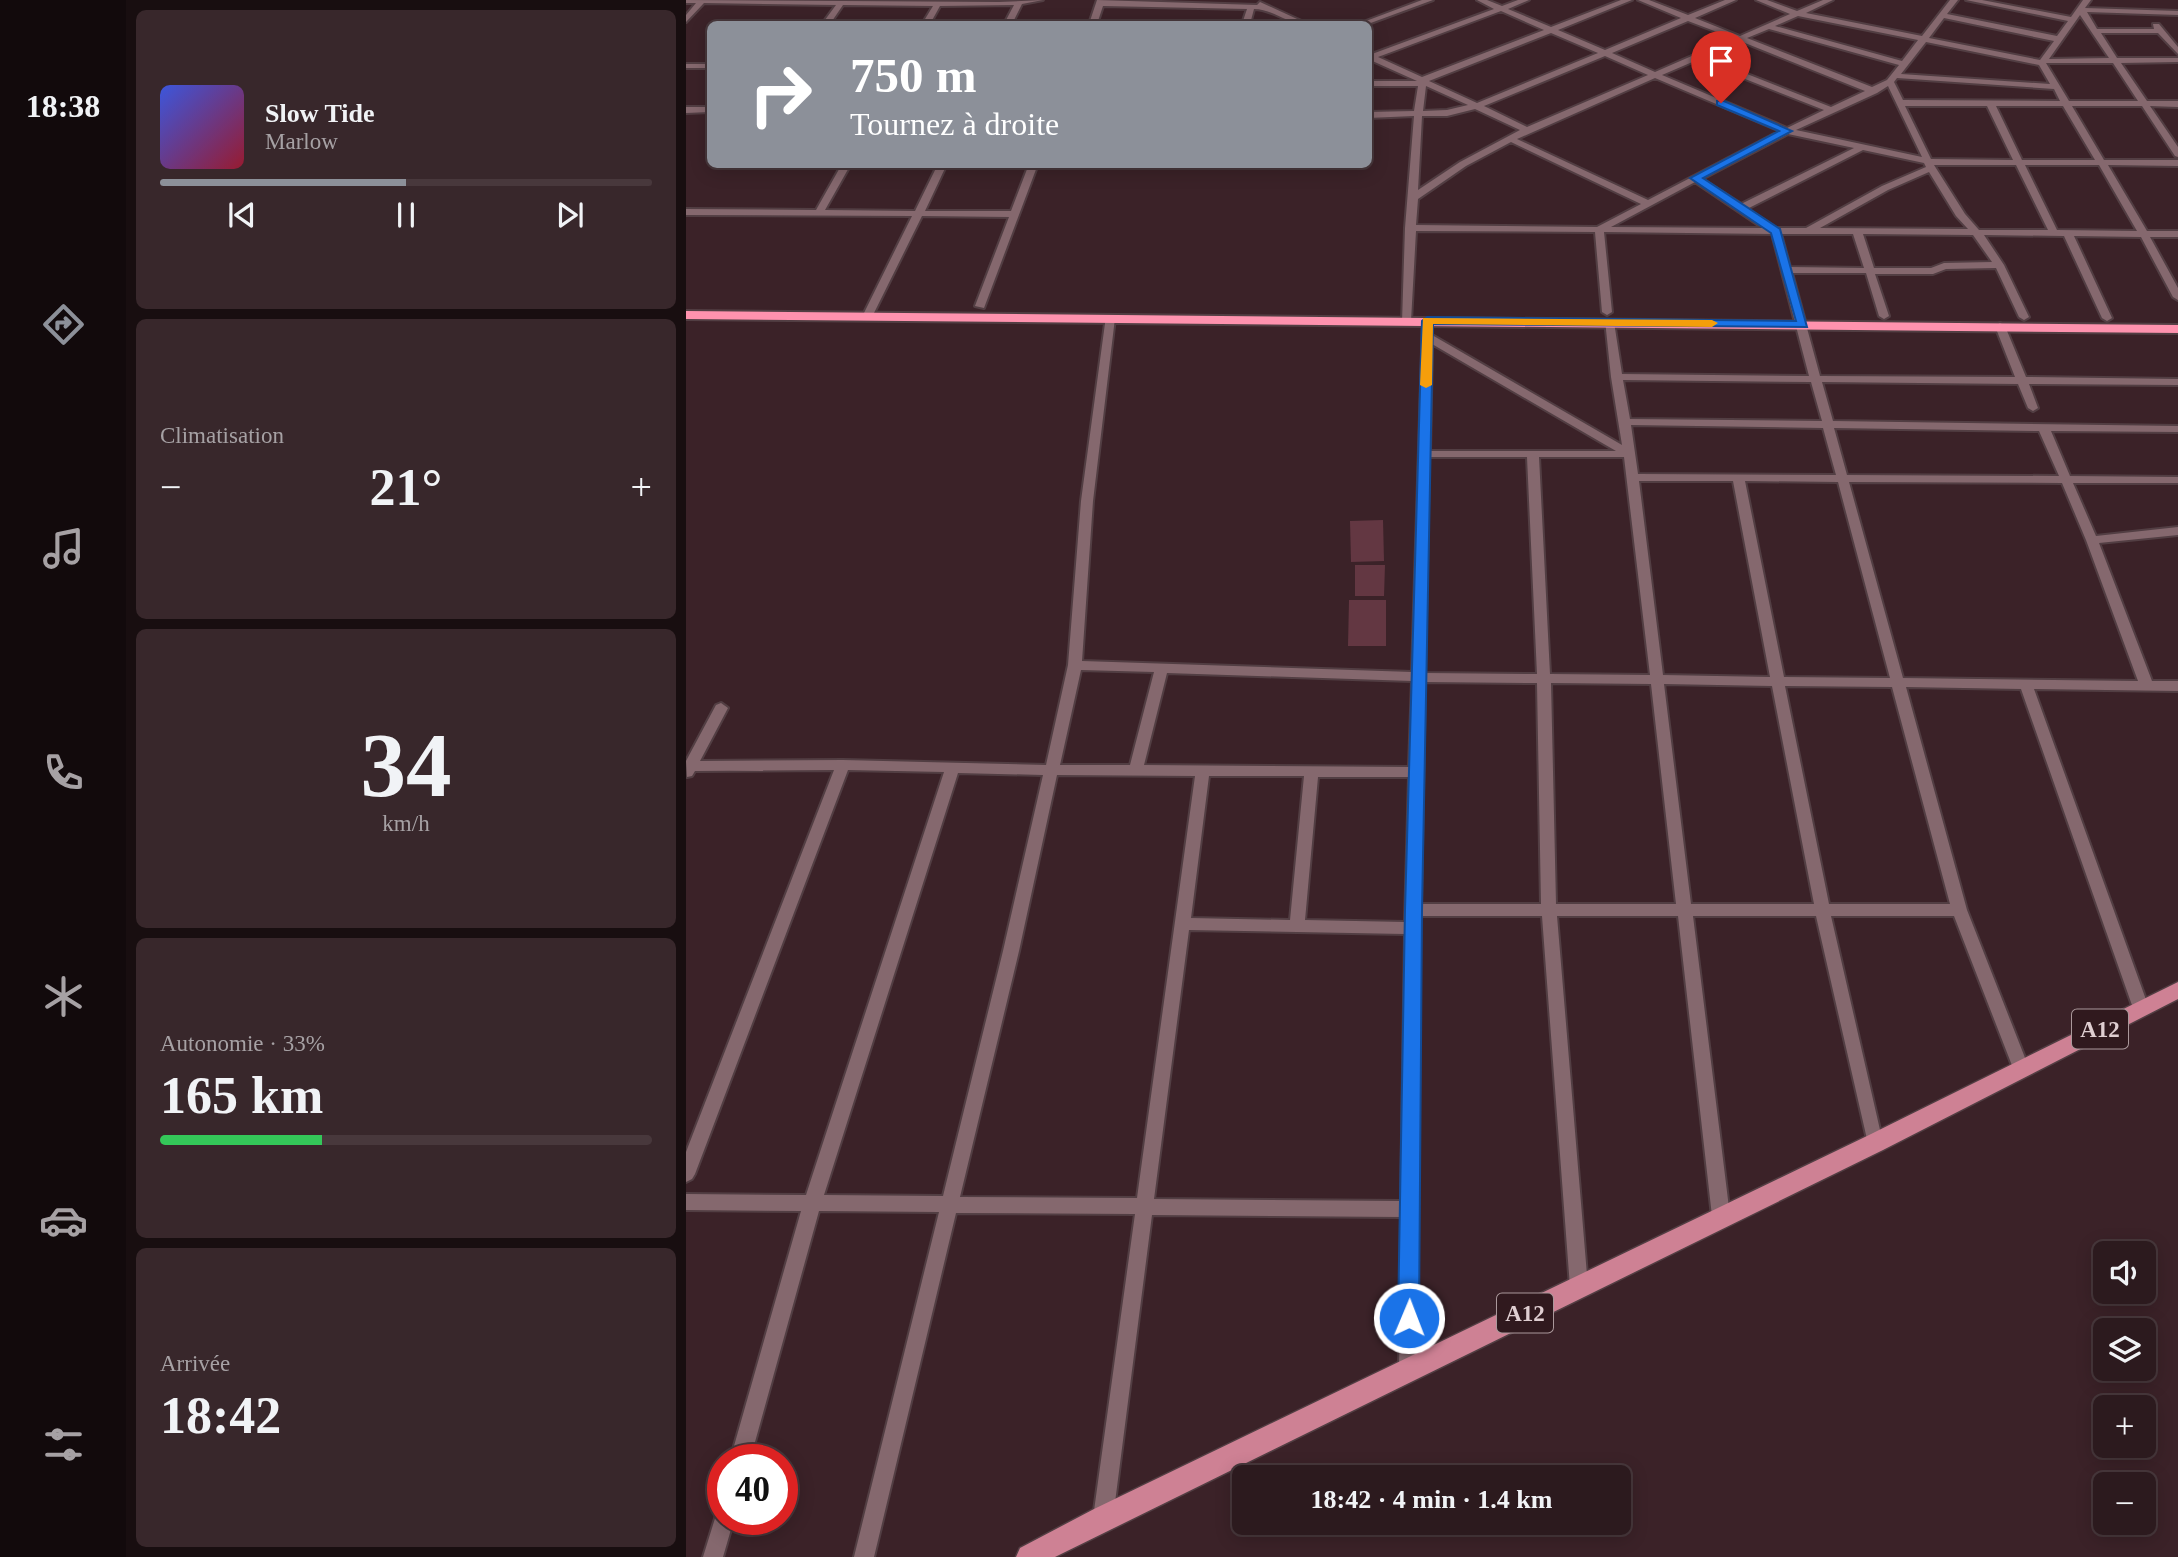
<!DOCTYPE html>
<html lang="fr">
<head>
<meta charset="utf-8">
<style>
  body { margin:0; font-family:Georgia,serif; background:#38272b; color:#f1f3f6; height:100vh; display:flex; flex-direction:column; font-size:26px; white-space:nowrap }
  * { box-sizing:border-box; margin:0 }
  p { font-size:23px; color:#a6a1a4 }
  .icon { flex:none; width:38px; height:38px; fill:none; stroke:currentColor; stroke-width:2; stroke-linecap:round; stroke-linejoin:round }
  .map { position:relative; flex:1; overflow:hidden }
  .panel { display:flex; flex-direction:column; gap:10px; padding:10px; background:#180e10; width:560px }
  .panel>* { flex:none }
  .hud { position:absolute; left:21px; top:21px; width:665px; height:147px; border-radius:10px; box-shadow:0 4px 18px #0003,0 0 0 2px #48383c; background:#8c9099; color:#fff; overflow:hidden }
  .buttons { position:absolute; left:1407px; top:1241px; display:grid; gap:14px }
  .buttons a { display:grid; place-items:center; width:63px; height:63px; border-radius:10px; background:#2c1a1e; box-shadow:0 4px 18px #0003,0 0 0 2px #48383c; font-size:35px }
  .speed { position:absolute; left:21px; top:1444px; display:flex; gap:14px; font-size:35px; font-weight:700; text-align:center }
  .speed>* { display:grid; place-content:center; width:91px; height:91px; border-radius:50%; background:#2c1a1e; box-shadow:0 4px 18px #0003,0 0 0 2px #48383c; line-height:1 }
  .speed .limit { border:10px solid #d22; background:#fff; color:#111 }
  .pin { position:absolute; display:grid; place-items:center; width:60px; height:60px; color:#fff; margin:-72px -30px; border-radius:50% 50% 50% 0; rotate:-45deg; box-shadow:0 0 7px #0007 }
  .pin .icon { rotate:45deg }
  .me { position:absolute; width:77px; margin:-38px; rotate:1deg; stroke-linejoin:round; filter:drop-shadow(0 0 5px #0008) }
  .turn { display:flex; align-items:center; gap:24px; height:147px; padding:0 28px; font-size:32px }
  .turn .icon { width:91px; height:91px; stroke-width:2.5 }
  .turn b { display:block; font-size:49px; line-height:60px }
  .big { font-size:52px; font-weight:600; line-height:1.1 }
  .panel .tile { flex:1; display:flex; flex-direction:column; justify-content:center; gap:10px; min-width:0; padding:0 24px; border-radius:10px; background:#38272b }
  .panel .dial { align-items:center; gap:0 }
  .dial b { font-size:91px; line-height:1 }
  .song { display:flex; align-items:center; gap:21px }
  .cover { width:84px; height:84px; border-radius:10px; background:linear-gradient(135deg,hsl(230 70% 55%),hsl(350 70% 35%)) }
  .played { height:7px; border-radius:4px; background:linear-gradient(90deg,#8c9099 50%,#48383c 50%) }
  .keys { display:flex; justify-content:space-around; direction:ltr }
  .heat { display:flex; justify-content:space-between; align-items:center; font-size:38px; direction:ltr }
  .charge { height:10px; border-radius:5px; background:linear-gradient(90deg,#34c759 33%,#48383c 0) }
  .trip { position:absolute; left:546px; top:1465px; width:399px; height:70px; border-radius:10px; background:#2c1a1e; box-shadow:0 4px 18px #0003,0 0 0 2px #48383c; font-weight:600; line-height:70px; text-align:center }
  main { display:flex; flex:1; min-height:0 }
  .menu { display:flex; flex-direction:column; width:126px; justify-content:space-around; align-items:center; background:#120a0c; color:#a6a1a4 }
  .menu .icon { width:49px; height:49px }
  .menu .on { color:#8c9099 }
  .menu b { font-size:32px; color:#f1f3f6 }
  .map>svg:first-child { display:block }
  .green { fill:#633742 }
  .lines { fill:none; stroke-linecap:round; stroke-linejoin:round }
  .minor-casing { stroke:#523e43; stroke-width:4 }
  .major-casing { stroke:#523e43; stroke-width:3 }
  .highway-casing { stroke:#523e43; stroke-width:4 }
  .minor { fill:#85686e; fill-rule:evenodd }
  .major { fill:#ce8194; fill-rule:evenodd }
  .highway { fill:#fe92ae; fill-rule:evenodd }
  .route { fill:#1a73e8; stroke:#114b97; stroke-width:2 }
  .slow { fill:#f59e0b }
  .labels { text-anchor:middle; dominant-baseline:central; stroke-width:7; stroke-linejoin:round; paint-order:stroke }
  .shield { fill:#30191e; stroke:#aa989b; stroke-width:2 }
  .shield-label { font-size:23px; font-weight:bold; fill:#dfced1 }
</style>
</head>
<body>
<main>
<nav class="menu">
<b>18:38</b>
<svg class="icon on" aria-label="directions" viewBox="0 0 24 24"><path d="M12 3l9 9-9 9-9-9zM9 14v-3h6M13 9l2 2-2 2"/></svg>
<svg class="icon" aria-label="music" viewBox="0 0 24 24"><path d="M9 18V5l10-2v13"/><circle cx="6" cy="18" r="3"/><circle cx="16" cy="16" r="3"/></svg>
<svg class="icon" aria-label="phone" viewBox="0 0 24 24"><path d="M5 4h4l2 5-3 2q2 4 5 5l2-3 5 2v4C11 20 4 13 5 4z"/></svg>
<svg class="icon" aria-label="climate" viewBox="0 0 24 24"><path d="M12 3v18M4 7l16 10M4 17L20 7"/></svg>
<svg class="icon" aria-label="car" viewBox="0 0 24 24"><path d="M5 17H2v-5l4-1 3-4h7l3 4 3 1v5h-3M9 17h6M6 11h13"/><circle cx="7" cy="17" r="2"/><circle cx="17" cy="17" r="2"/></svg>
<svg class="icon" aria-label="filters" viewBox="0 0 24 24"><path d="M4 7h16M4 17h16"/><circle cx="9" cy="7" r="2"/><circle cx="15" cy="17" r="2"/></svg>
</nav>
<section class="panel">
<div class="tile">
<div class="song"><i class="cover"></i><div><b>Slow Tide</b><p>Marlow</p></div></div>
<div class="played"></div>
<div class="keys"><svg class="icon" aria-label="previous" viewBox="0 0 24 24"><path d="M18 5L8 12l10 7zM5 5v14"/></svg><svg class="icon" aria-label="pause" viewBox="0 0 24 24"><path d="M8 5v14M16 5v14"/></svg><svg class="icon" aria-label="next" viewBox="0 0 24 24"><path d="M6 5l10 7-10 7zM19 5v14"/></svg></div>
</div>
<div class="tile"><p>Climatisation</p>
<div class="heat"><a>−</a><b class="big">21°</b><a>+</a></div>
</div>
<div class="tile dial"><b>34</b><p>km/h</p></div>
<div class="tile"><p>Autonomie · 33%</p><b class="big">165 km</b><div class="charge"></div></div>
<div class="tile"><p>Arrivée</p><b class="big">18:42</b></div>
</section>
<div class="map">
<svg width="1492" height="1557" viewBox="0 0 1492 1557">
  <rect width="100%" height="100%" fill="#3b2228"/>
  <!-- green -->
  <g class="green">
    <path d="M 697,520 L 698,561 L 665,562 L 664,521 Z"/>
    <path d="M 669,565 L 699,565 L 698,596 L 669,596 Z"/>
    <path d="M 663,600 L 700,600 L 700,646 L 662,646 Z"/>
  </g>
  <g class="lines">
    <defs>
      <g id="minor">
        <path d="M 0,0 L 313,2 L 357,0 L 336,4 L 326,24 L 318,24 L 328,5 L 254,6 L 244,24 L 236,24 L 247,6 L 157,5 L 144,24 L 136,24 L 150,5 L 18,3 L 0,22 L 0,15 L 10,3 L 0,3 Z"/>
        <path d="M 411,0 L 571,5 L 574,2 L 622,24 C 603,26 588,9 568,9 L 564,24 L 556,24 L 561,9 L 417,6 L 411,24 L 403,24 Z"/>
        <path d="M 736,0 L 747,0 L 682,24 L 672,24 Z"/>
        <path d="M 791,0 L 801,0 L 816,6 L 832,0 L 843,0 L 822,9 L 865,27 L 935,0 L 946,0 L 872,30 L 919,50 L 995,18 L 952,0 L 963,0 L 1002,15 L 1039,0 L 1050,0 L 1009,18 L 1054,36 L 1104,14 L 1070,0 L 1081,0 L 1111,11 L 1137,0 L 1147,0 L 1120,13 L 1236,36 L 1264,0 L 1272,0 L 1261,14 L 1371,36 L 1382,21 L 1280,0 L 1296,0 L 1385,17 L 1397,0 L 1405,0 L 1399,8 L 1492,11 L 1492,15 L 1401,12 L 1411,29 L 1468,29 L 1467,24 L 1473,24 L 1492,47 L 1492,54 L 1472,33 L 1415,33 L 1431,58 L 1492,58 L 1492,62 L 1435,63 L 1461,101 L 1492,101 L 1492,107 L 1464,106 L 1492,147 L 1492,157 L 1489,156 L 1456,106 L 1386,106 L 1418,160 L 1492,160 L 1492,166 L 1422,165 L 1461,231 L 1492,231 L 1492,237 L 1464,237 L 1492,288 L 1492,300 L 1487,297 L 1455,237 L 1388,236 L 1426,318 L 1421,321 L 1416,318 L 1378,236 L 1298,235 L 1318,265 L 1343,317 L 1338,320 L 1333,317 L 1310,268 L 1260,269 L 1247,274 L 1189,274 L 1203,316 L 1198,319 L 1193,316 L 1180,273 L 1106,273 L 1134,376 L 1329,377 L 1309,326 L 1314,323 L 1319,326 L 1340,377 L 1492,379 L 1492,385 L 1343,384 L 1352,408 L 1347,411 L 1342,408 L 1332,384 L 1136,382 L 1147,421 L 1492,426 L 1492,432 L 1365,431 L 1384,476 L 1492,477 L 1492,483 L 1387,483 L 1410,536 L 1492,527 L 1492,535 L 1413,543 L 1466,681 L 1492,681 L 1492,691 L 1348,689 L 1463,1008 L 1461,1013 L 1455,1015 L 1449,1013 L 1447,1008 L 1335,689 L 1220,687 L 1281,910 L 1343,1068 L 1341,1073 L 1335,1075 L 1329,1073 L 1327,1068 L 1268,916 L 1145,916 L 1197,1143 L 1195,1148 L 1189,1151 L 1183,1148 L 1130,916 L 1007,916 L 1044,1216 L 1041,1222 L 1035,1224 L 1029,1222 L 1026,1216 L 992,916 L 871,916 L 902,1287 L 899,1293 L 893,1296 L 887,1293 L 884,1287 L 856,916 L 734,916 L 731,1372 L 729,1379 L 722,1381 L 715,1379 L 713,1372 L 715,1217 L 466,1215 L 427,1518 L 424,1525 L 417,1528 L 410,1525 L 407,1518 L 449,1214 L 270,1213 L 188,1557 L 168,1557 L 253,1212 L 133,1211 L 64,1460 L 44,1460 L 115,1211 L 0,1210 L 0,1194 L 120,1195 L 258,772 L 162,770 L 9,1174 L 6,1179 L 0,1182 L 0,1152 L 148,770 L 9,771 L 6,776 L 1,777 L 0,761 L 30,705 L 35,703 L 42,708 L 14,761 L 157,760 L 360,765 L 382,665 L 395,501 L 420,316 L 429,318 L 407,501 L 396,661 L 726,672 L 737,319 L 746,321 L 746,335 L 936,445 L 925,377 L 919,320 L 927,320 L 928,322 L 936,374 L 1123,376 L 1086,234 L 918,232 L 926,312 L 921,315 L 916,312 L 909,232 L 730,231 L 725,321 L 716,323 L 719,228 L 728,116 L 682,118 L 682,112 L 728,111 L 732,86 L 682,86 L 682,81 L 731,81 L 682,59 L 682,53 L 686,54 L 808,9 ZM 815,11 L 858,30 L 736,77 L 692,57 ZM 1394,15 L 1423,58 L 1363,59 ZM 1112,16 L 1232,40 L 1216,61 L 1089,26 ZM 1258,18 L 1368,41 L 1354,60 L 1243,38 ZM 1002,21 L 1047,38 L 969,72 L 926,53 ZM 1083,29 L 1213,65 L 1201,80 L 1186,87 L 1061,38 ZM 865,33 L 912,53 L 791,103 L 743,81 ZM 1054,41 L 1179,91 L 1145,107 L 1018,57 ZM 1240,42 L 1353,65 L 1364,84 L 1215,74 ZM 919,56 L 962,75 L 841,127 L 798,106 ZM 1011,60 L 1138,110 L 1101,128 L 976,75 ZM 1360,63 L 1427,63 L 1452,101 L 1383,101 ZM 969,78 L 1094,131 L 962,200 L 831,139 ZM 1211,78 L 1368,89 L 1374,101 L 1217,100 L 1208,82 ZM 740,86 L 782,105 L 761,110 L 737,111 ZM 1202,86 L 1236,157 L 1110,130 L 1191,93 ZM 1219,106 L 1301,106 L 1327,160 L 1245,159 ZM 1310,106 L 1377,106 L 1409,160 L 1336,160 ZM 789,109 L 834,130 L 774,162 L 732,190 L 736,116 L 761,116 ZM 1102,134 L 1168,148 L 1055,204 L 1016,179 ZM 825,142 L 955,204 L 911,227 L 730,225 L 732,199 L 780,166 ZM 1177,150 L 1238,163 L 1240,167 L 1196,186 L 1120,228 L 1090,228 L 1061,209 ZM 1248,165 L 1330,165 L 1362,230 L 1293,230 L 1279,214 ZM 1339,165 L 1413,165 L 1451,231 L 1371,230 ZM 1243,172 L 1270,216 L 1282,229 L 1134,228 L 1202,190 ZM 1009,182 L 1077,228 L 925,227 ZM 1095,234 L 1167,234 L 1178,268 L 1104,267 ZM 1177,234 L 1287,235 L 1306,262 L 1258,263 L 1245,268 L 1188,268 ZM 746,344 L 930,451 L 744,451 ZM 937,380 L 1125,382 L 1136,421 L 944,419 ZM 945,425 L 1137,428 L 1150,475 L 952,474 ZM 1148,428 L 1353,431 L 1373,476 L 1161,475 ZM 743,457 L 841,457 L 851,674 L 739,673 ZM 853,457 L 938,457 L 964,675 L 864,674 ZM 953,481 L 1047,481 L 1084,677 L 977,675 ZM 1059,481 L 1152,482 L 1204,678 L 1098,677 ZM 1163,482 L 1376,483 L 1400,540 L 1452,681 L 1217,678 ZM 395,670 L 468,672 L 444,765 L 374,765 ZM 481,673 L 726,681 L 723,767 L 458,765 ZM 739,682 L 851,683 L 855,904 L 735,904 ZM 865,683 L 965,684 L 990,904 L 870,904 ZM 978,684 L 1086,686 L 1128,904 L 1005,904 ZM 1099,686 L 1206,687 L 1264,904 L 1143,904 ZM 272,773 L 357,775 L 317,951 L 257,1196 L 138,1195 ZM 371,775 L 509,776 L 451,1198 L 274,1197 L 333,951 ZM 523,776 L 618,776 L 604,920 L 505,918 ZM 632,777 L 723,777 L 719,922 L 619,920 ZM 503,930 L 719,934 L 715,1201 L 468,1199 Z"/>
        <rect x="0" y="64" width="24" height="4"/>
        <path d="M 0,107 L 24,107 L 24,112 L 0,113 Z"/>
        <path d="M 156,164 L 165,164 L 139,210 L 229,211 L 252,164 L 261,164 L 239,211 L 325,211 L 343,164 L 352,164 L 298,308 L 289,306 L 323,217 L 236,216 L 187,315 L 182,318 L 177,315 L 226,216 L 0,215 L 0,209 L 130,210 Z"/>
        <path d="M 37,1509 L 37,1519 L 48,1519 L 37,1557 L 17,1557 L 31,1512 Z"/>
      </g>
      <path id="major" d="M 1492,982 L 1492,999 L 1197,1150 L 369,1557 L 330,1557 L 334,1548 L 408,1509 L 1181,1136 Z"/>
      <path id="highway" d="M 0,311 L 1492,325 L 1492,333 L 0,319 Z"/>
    </defs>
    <!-- minor casing -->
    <use href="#minor" class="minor-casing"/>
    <!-- major casing -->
    <use href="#major" class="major-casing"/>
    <!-- highway casing -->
    <use href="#highway" class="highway-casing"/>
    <!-- minor -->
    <use href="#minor" class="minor"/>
    <!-- major -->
    <use href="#major" class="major"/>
    <!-- highway -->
    <use href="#highway" class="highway"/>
  </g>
  <!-- route -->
  <path class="route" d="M 1031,101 L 1038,101 L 1106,131 L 1017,178 L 1094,229 L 1121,327 L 747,324 L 736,910 L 733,1318 L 730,1325 L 723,1328 L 715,1325 L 712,1318 L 719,910 L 736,321 L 741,317 L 1110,321 L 1085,233 L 1004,178 L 1093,131 L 1031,105 Z"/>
  <!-- slow -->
  <path class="slow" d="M 737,318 L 1026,320 L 1032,323 L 1026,327 L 747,324 L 746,385 L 740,388 L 734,385 Z"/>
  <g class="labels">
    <!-- shield labels -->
    <g class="shield">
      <rect x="1386" y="1009.5" width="56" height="39" rx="5"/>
      <rect x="811" y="1293.5" width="56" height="39" rx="5"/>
    </g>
    <g class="shield-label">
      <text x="1414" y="1029">A12</text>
      <text x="839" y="1313">A12</text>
    </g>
  </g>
</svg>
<div class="buttons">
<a><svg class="icon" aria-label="sound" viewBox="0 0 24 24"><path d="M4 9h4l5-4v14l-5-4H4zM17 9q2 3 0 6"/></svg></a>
<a><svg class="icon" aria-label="layers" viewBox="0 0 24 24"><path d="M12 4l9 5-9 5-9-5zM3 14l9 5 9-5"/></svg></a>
<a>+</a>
<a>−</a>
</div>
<div class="speed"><div class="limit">40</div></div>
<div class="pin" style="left:1035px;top:103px;background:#d93025"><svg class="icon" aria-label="arrive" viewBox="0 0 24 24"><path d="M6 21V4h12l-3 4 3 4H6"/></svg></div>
<svg class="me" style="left:723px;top:1318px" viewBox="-20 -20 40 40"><circle r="17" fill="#1a73e8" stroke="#fff" stroke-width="3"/><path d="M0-11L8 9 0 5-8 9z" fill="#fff"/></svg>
<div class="trip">18:42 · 4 min · 1.4 km</div>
<div class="hud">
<div class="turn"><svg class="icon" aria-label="right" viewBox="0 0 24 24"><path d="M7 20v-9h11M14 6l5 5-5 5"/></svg><div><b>750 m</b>Tournez à droite</div></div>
</div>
</div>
</main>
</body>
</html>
